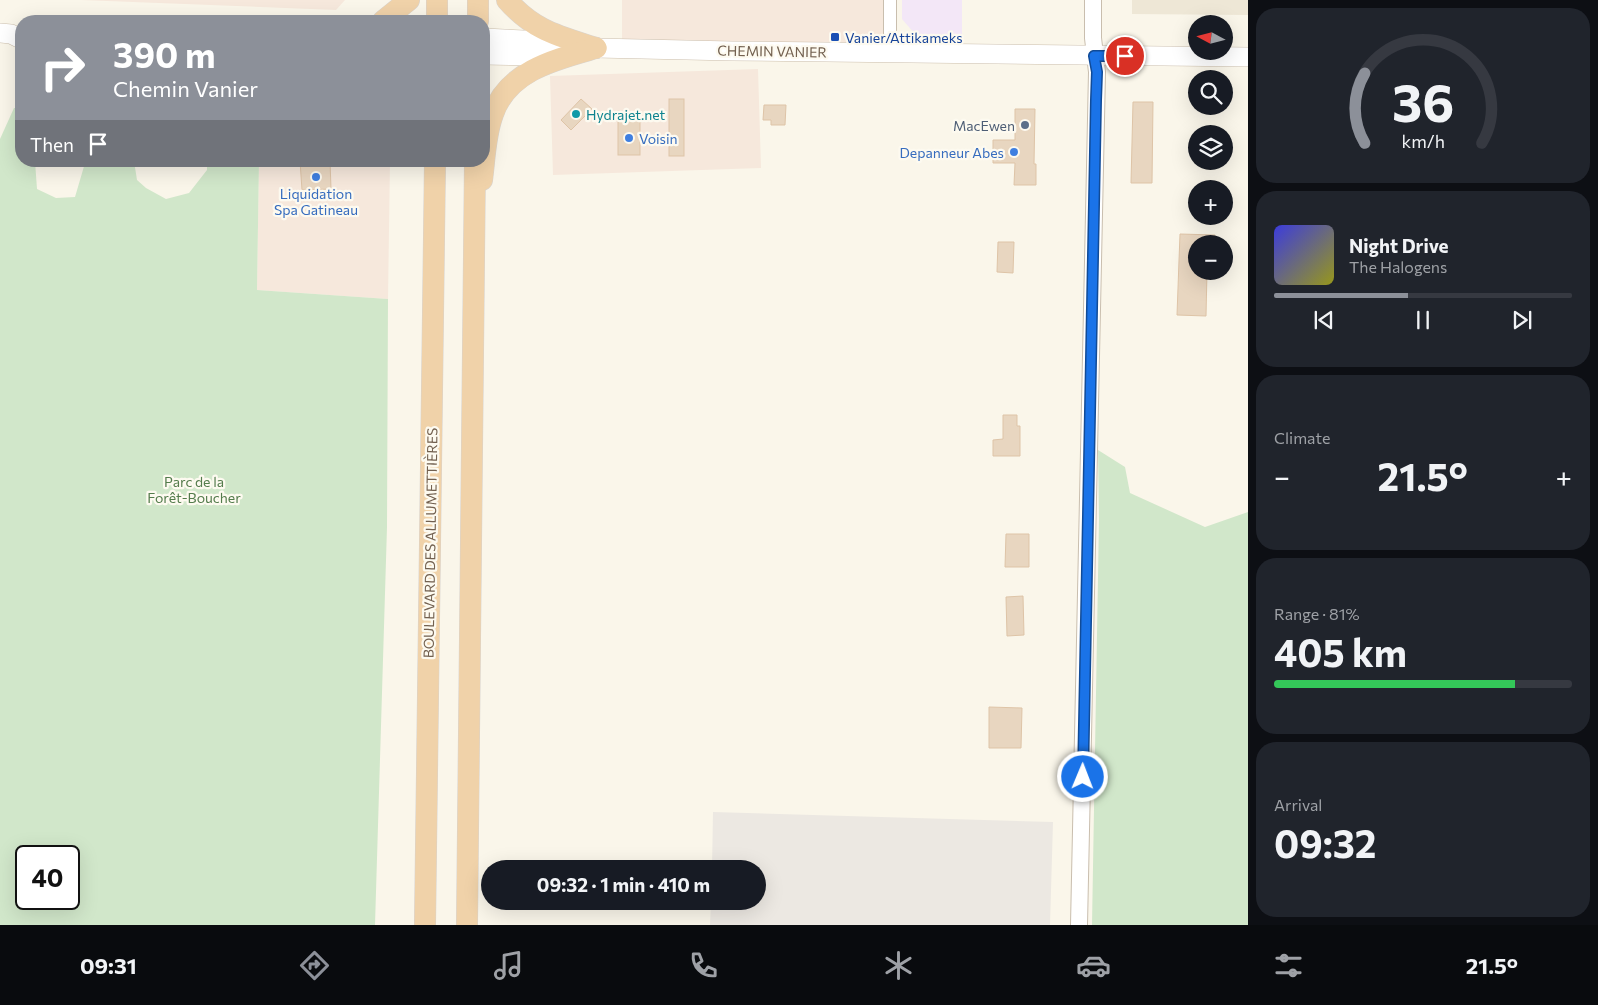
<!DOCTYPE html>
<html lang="en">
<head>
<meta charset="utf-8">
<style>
  body { margin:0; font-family:Commissioner,sans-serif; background:#20242c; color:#f1f3f6; height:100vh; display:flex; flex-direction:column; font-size:19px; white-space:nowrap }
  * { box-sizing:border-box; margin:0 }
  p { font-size:16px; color:#9ea1a6 }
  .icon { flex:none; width:28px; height:28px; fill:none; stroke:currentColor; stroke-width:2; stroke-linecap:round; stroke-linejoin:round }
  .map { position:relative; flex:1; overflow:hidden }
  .details { display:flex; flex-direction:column; gap:8px; padding:8px; background:#0d0f14; width:350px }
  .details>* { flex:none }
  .guide { position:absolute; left:15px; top:15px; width:475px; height:152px; border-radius:20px; box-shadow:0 5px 20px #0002; background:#8c9099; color:#fff; overflow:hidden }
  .needle { width:32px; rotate:277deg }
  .buttons { position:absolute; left:1188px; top:15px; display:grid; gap:10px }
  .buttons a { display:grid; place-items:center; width:45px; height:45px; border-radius:50%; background:#171b24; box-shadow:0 5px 20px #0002; font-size:25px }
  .speed { position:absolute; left:15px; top:845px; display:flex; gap:10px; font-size:25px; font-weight:700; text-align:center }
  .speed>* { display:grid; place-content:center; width:65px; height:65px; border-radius:50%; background:#171b24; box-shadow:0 5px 20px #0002; line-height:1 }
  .speed .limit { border:2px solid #111; border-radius:8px; background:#fff; color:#111 }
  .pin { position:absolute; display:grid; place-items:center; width:42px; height:42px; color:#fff; margin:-21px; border:2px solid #fff; border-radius:50%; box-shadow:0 1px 5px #0007 }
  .me { position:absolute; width:55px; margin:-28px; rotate:1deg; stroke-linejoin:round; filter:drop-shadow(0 0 4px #0008) }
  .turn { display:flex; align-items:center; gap:18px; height:105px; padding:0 15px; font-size:22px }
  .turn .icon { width:65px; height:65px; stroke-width:2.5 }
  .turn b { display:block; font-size:35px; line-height:42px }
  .then { display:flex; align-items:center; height:48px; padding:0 15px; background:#0003; gap:10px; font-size:19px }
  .big { font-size:38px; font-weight:700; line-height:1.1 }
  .details .card { flex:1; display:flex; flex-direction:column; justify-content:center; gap:8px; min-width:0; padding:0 18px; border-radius:20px; background:#20242c }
  .details .dial { align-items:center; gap:0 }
  .dial svg { height:130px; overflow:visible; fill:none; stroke:#363941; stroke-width:7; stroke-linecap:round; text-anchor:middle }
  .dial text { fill:#f1f3f6; stroke:none }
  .song { display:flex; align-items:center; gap:15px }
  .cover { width:60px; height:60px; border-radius:8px; background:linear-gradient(135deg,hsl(240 70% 55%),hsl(60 70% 35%)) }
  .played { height:5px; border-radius:2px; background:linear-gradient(90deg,#8c9099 45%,#363941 45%) }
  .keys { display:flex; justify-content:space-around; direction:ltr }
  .heat { display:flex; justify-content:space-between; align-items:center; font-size:28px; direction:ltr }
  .charge { height:8px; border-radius:4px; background:linear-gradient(90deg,#34c759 81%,#363941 0) }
  .trip { position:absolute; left:481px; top:860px; width:285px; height:50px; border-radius:25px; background:#171b24; box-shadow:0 5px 20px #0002; font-weight:700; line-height:50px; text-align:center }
  .tabs { display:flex; height:80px; justify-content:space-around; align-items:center; background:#090b0e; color:#9ea1a6 }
  .tabs .icon { width:35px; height:35px }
  .tabs .on { color:#8c9099 }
  .tabs b { font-size:22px; color:#f1f3f6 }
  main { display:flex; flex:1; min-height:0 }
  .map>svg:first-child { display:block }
  .residential { fill:#eee7d6 }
  .commercial { fill:#f6e8dc }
  .industrial { fill:#ece8e2 }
  .education { fill:#f3e7f7 }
  .green { fill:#d1e7ca; fill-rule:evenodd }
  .building { fill:#e8d6c0; stroke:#dec4a7 }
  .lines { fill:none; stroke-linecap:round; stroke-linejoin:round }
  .minor-casing { stroke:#c9beae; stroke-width:14 }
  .tertiary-casing { stroke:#c9beae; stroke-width:18 }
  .secondary-casing { stroke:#ccbfad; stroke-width:20 }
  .trunk-casing { stroke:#d8d3ce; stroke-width:22 }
  .minor { stroke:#fff; stroke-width:12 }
  .tertiary { stroke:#fff; stroke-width:16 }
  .secondary { stroke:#fff; stroke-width:19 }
  .trunk { stroke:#f0d2a9; stroke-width:21 }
  .route-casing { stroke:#114b97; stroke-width:12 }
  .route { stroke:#1a73e8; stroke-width:9 }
  .transit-dot { fill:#1a4fb4; stroke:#fdfaf0; stroke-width:2 }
  .culture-dot { fill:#0f9aa8; stroke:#fdfaf0; stroke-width:2 }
  .service-dot { fill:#5c6f8a; stroke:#fdfaf0; stroke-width:2 }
  .shop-dot { fill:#3f7fe0; stroke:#fdfaf0; stroke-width:2 }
  .labels { text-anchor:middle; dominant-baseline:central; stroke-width:4.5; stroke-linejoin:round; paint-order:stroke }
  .transit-label { font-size:14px; fill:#164399; stroke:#fdfaf0; text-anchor:start }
  .street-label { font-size:14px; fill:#736150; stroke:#fdfaf0 }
  .culture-label { font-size:14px; fill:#0d838f; stroke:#fdfaf0; text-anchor:start }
  .service-label { font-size:14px; fill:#4e5e75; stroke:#fdfaf0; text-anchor:end }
  .shop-label { font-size:14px; fill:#366cbe; stroke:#fdfaf0; text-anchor:start }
  .park-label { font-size:14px; fill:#547c4c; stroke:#fdfaf0 }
</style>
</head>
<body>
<main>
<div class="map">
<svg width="1248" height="925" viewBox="0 0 1248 925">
  <rect width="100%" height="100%" fill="#faf6ea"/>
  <!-- residential -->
  <path class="residential" d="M 1132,0 L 1248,0 L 1248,15 L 1132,14 Z"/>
  <!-- commercial -->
  <g class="commercial">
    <path d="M 81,0 L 345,0 L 336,10 Z"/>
    <path d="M 622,0 L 890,0 L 890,52 L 622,48 Z"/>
    <path d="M 758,69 L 761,168 L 553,175 L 550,76 Z"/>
    <path d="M 259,161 L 390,161 L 388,299 L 257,290 Z"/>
  </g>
  <!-- industrial -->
  <path class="industrial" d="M 713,812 L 1053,822 L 1050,925 L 710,925 L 711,901 L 758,901 L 758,869 L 712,869 Z"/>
  <!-- education -->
  <path class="education" d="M 902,0 L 962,0 L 962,35 L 915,34 L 902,19 Z"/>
  <!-- green -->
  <g class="green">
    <path d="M 14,108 L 21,108 L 21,161 L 35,161 L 37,189 L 56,198 L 75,197 L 85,163 L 87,161 L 134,161 L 137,180 L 146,188 L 166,199 L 189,193 L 207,170 L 207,161 L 259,161 L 257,290 L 388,299 L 387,527 L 375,925 L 0,925 L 0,139 ZM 26,856 L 69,856 L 69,899 L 26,899 Z"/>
    <path d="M 1098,450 L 1125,467 L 1130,493 L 1205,527 L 1248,512 L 1248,925 L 1092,925 L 1099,519 Z"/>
  </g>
  <!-- building -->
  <g class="building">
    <path d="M 581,99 L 592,109 L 571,130 L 561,120 Z"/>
    <rect x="669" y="99" width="15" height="57"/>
    <path d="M 1133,102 L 1153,102 L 1152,183 L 1131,183 Z"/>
    <path d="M 764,105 L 786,105 L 785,125 L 771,125 L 771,120 L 763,120 Z"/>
    <path d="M 1015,109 L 1035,109 L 1034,164 L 1036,164 L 1036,185 L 1014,185 L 1015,163 L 993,163 L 993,140 L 1015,140 Z"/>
    <rect x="618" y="120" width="22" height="35"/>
    <path d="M 300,161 L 330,161 L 331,189 L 302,190 Z"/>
    <path d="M 1180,234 L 1215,235 L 1215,244 L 1196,244 L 1196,271 L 1207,271 L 1206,316 L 1177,315 Z"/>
    <path d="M 998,242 L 1014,242 L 1013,273 L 997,272 Z"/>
    <path d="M 1003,415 L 1017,415 L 1017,426 L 1020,426 L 1020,456 L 993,456 L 993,440 L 1003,439 Z"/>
    <path d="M 1006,534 L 1029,534 L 1029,567 L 1005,567 Z"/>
    <path d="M 1023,596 L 1024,635 L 1007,636 L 1006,597 Z"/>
    <path d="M 989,707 L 1022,708 L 1021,748 L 989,748 Z"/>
  </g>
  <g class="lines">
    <defs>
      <path id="minor" d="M 890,52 L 890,0"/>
      <path id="tertiary" d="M 1079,925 L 1097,72 L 1093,38 L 1093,0"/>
      <g id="secondary">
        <path d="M 0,33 L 11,34 L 21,39"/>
        <path d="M 484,38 L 545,41 L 596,48 L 732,51 L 1248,57"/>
        <path d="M 484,55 L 543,56 L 563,53"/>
      </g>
      <g id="trunk">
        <path d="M 507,0 C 534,31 559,36 596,48"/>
        <path d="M 383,21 L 409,0"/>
        <path d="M 437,21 L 437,0"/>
        <path d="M 478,21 L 478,0"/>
        <path d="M 482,180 C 485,158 485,135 493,114 C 508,70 557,59 596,48"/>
        <path d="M 425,925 L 435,161"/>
        <path d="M 467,925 L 475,161"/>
      </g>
    </defs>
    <!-- minor casing -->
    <use href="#minor" class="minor-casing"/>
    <!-- tertiary casing -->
    <use href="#tertiary" class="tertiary-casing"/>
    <!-- secondary casing -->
    <use href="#secondary" class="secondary-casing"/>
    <!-- trunk casing -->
    <use href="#trunk" class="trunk-casing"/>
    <!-- minor -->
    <use href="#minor" class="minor"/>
    <!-- tertiary -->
    <use href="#tertiary" class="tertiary"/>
    <!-- secondary -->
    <use href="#secondary" class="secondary"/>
    <!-- trunk -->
    <use href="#trunk" class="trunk"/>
  </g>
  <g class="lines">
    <defs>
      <path id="route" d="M 1083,777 L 1096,100 L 1097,72 L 1094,56 L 1125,56"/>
    </defs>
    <!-- route casing -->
    <use href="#route" class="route-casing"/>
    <!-- route -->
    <use href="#route" class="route"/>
  </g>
  <!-- markers -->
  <rect class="transit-dot" x="830" y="32" width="10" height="10" rx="2.5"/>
  <circle class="culture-dot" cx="576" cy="114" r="5"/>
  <circle class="service-dot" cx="1025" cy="125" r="5"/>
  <g class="shop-dot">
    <circle cx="629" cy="138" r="5"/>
    <circle cx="1014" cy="152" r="5"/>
    <circle cx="316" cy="177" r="5"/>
  </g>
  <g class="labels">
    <!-- transit labels -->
    <g class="transit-label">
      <text x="845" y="37">Vanier/Attikameks</text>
    </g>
    <!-- street labels -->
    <g class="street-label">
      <text transform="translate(772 51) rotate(1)">CHEMIN VANIER</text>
      <text transform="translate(430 543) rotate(-89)">BOULEVARD DES ALLUMETTIÈRES</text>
    </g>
    <!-- culture labels -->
    <g class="culture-label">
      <text x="586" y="114">Hydrajet.net</text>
    </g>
    <!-- service labels -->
    <g class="service-label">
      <text x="1015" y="125">MacEwen</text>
    </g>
    <!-- shop labels -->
    <g class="shop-label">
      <text x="639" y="138">Voisin</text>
      <text x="1004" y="152" text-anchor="end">Depanneur Abes</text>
      <text x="316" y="193" text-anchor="middle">Liquidation<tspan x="316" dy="16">Spa Gatineau</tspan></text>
    </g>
    <!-- park labels -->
    <g class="park-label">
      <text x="194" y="481">Parc de la<tspan x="194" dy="16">Forêt-Boucher</tspan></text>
    </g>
  </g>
</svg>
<div class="buttons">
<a><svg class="needle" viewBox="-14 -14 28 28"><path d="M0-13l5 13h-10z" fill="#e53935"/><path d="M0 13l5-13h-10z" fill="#9ea1a6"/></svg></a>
<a><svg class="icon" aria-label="search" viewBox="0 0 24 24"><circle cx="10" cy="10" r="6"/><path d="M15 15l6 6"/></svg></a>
<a><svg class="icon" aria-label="layers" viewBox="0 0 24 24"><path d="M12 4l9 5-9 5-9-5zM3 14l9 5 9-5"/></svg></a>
<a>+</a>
<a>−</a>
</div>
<div class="speed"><div class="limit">40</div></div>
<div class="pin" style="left:1125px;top:56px;background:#d93025"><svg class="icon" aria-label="arrive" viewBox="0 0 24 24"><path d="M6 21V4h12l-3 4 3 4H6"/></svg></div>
<svg class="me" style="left:1083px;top:777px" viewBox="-20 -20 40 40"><circle r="17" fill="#1a73e8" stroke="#fff" stroke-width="3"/><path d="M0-11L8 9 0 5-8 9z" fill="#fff"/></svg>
<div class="trip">09:32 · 1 min · 410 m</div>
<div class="guide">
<div class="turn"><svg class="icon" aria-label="right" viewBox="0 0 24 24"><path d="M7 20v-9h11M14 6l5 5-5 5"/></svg><div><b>390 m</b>Chemin Vanier</div></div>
<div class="then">Then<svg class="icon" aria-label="arrive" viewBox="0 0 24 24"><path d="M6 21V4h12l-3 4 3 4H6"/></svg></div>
</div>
</div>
<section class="details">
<div class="card dial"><svg viewBox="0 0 100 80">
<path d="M14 69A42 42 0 1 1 86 69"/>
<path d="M14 69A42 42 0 0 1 14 26" stroke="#8c9099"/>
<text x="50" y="56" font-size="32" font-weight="700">36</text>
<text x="50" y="72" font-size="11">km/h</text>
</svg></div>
<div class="card">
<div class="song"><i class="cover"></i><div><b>Night Drive</b><p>The Halogens</p></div></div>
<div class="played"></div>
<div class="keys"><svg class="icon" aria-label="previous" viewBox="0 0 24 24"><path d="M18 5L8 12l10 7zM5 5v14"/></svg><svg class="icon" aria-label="pause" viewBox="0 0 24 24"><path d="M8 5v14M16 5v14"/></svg><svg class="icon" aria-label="next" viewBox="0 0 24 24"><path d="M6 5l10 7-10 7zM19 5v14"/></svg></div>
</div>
<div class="card"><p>Climate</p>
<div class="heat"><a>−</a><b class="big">21.5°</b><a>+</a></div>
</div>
<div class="card"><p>Range · 81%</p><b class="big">405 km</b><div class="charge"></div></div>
<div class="card"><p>Arrival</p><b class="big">09:32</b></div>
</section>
</main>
<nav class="tabs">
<b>09:31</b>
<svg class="icon on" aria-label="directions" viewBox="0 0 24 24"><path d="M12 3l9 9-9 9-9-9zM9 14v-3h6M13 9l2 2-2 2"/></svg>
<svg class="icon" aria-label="music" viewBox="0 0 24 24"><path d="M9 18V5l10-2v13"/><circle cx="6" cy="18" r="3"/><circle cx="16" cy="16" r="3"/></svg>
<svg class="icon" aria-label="phone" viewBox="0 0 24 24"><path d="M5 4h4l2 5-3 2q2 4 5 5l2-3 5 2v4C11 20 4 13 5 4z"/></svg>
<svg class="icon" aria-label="climate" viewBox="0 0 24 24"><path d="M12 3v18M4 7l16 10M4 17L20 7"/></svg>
<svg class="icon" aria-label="car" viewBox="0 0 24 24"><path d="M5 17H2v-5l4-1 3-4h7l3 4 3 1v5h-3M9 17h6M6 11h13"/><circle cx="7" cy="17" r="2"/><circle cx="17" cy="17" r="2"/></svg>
<svg class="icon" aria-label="filters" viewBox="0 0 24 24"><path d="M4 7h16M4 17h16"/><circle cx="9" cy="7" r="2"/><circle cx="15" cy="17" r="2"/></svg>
<b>21.5°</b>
</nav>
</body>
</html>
